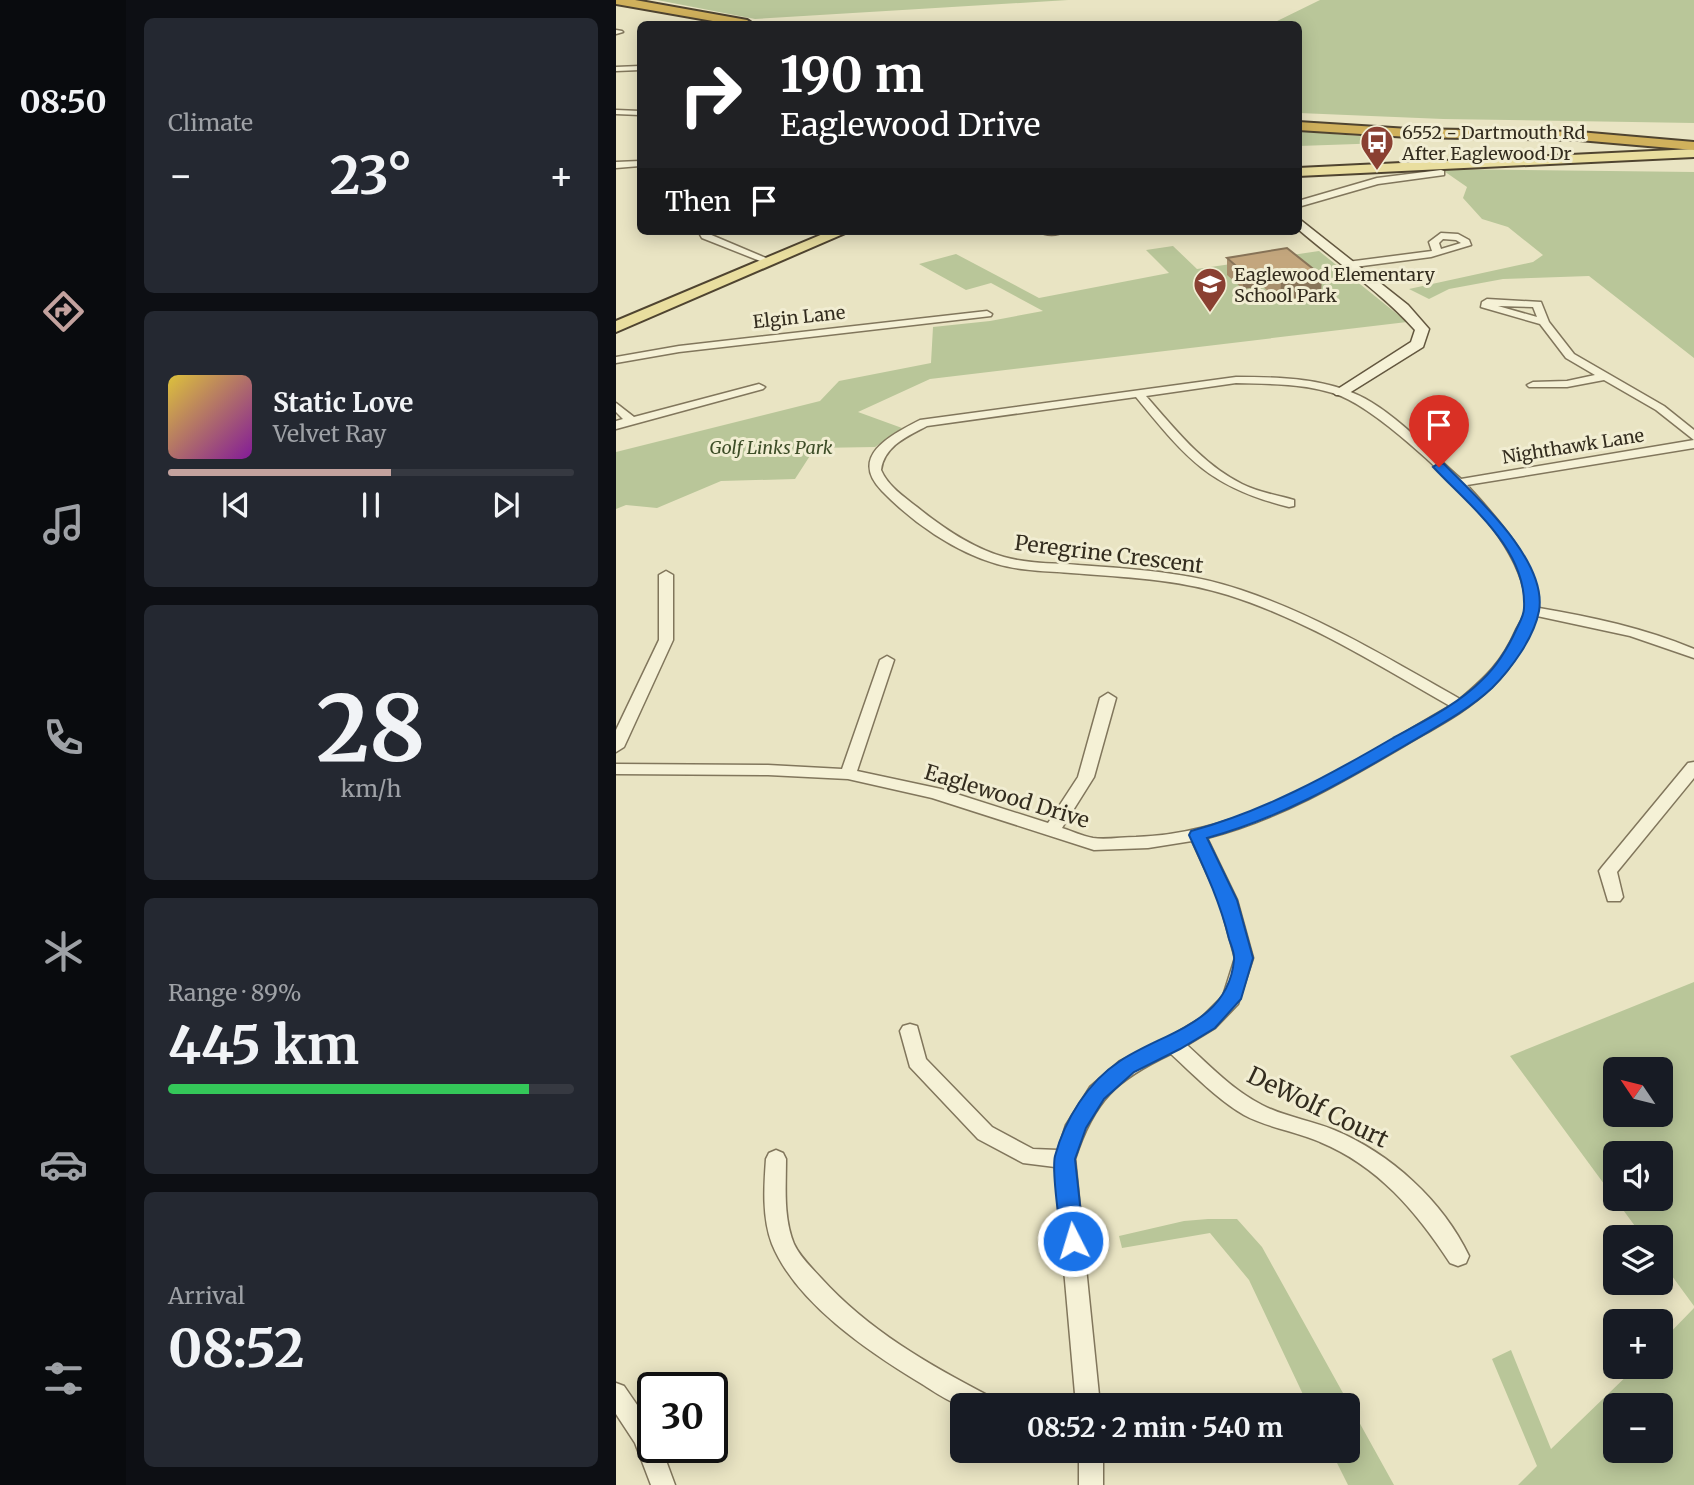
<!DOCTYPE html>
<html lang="en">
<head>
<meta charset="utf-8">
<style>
  body { margin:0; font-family:Merriweather,serif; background:#242831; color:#f1f3f6; height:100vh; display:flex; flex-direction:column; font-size:26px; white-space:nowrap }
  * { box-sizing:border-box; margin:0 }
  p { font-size:23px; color:#9ea1a6 }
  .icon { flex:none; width:38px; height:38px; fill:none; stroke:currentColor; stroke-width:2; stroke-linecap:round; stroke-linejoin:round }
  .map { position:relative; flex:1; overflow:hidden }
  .details { display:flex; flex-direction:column; gap:18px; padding:18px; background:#0d0f14; width:490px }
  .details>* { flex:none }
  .hud { position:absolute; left:21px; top:21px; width:665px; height:214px; border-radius:10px; box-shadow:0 4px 18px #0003; background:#202124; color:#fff; overflow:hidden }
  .needle { width:46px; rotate:305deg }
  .controls { position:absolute; left:987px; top:1057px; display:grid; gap:14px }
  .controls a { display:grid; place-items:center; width:70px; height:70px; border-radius:10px; background:#171b24; box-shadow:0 4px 18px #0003; font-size:35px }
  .speed { position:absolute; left:21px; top:1372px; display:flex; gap:14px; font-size:35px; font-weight:700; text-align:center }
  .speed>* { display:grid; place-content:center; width:91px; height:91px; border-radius:50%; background:#171b24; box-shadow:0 4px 18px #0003; line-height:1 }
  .speed .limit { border:4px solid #111; border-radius:10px; background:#fff; color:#111 }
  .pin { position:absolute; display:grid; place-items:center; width:60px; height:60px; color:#fff; margin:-72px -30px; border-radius:50% 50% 50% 0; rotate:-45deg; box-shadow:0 0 7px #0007 }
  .pin .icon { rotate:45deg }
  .me { position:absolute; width:77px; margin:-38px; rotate:355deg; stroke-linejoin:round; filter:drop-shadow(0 0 5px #0008) }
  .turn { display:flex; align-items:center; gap:24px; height:147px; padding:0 28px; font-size:32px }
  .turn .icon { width:91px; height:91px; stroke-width:2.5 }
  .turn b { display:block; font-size:49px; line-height:60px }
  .then { display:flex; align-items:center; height:66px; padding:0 28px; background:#0003; gap:14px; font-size:26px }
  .big { font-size:52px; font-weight:700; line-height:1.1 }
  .details .widget { flex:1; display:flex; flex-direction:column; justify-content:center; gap:10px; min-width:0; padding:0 24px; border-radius:10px; background:#242831 }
  .details .dial { align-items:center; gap:0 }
  .dial b { font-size:91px; line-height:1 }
  .song { display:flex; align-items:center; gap:21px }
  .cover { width:84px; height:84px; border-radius:10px; background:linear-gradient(135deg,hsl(50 70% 55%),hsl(290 70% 35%)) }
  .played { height:7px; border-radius:4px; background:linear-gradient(90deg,#c3a29e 55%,#363941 55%) }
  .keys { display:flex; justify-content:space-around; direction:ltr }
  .heat { display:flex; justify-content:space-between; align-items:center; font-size:38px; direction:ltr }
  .charge { height:10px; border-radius:5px; background:linear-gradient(90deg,#34c759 89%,#363941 0) }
  .trip { position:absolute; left:334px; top:1393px; width:410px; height:70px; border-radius:10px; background:#171b24; box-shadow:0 4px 18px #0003; font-weight:700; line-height:70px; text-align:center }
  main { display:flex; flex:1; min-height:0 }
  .tab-bar { display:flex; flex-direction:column; width:126px; justify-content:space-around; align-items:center; background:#090b0e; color:#9ea1a6 }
  .tab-bar .icon { width:49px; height:49px }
  .tab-bar .current { color:#c3a29e }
  .tab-bar b { font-size:32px; color:#f1f3f6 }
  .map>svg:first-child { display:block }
  .green { fill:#b9c699; fill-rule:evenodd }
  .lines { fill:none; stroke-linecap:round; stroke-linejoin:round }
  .street-casing { stroke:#81765c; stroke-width:3 }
  .secondary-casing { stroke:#63573f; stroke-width:3 }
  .primary-casing { stroke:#4f4430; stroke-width:4 }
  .highway-casing { stroke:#4f4430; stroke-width:4 }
  .street { fill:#f5f1d6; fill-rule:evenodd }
  .secondary { fill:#f5f1d6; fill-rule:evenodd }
  .primary { fill:#e9de9f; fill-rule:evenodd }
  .highway { fill:#d0b15c; fill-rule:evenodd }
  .wall { fill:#a88f6c }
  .shaded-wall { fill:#887458 }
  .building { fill:#c3a67d; stroke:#887458; stroke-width:2 }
  .route { fill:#1a73e8; stroke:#114b97; stroke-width:2 }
  .labels { text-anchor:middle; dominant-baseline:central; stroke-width:6; stroke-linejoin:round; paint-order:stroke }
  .far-poi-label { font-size:18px; fill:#332c1e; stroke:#f1edd2; text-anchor:start }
  .far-street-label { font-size:18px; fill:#332c1e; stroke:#f1edd2 }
  .far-park-label { font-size:18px; font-style:italic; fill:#3d4d27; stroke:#f1edd2 }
  .street-label { font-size:21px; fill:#332c1e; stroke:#f1edd2 }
  .near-street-label { font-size:24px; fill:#332c1e; stroke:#f1edd2 }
</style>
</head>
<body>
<main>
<nav class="tab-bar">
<b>08:50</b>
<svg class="icon current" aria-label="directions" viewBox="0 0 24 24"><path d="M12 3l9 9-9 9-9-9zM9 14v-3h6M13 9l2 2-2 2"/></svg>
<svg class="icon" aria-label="music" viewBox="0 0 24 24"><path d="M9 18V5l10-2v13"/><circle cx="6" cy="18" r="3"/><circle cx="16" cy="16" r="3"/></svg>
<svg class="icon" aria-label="phone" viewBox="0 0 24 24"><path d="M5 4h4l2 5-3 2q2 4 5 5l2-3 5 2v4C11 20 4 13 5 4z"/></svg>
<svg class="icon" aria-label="climate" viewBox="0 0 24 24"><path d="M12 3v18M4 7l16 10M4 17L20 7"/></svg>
<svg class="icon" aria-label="car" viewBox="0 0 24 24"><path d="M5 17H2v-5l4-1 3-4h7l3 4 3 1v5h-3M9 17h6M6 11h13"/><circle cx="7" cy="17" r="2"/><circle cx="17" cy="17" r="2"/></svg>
<svg class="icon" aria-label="filters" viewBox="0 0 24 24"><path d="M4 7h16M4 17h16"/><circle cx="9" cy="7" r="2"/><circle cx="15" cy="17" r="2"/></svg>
</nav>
<section class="details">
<div class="widget"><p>Climate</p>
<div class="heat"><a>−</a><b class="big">23°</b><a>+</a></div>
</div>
<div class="widget">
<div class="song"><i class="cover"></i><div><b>Static Love</b><p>Velvet Ray</p></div></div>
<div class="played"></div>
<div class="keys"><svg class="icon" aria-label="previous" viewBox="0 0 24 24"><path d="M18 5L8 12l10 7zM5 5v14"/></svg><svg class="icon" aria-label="pause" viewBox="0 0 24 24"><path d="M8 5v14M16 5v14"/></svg><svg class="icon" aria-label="next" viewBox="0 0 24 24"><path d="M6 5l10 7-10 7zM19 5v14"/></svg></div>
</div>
<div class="widget dial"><b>28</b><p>km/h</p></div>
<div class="widget"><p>Range · 89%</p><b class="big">445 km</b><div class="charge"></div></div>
<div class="widget"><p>Arrival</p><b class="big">08:52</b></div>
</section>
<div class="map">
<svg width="1078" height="1485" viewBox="0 0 1078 1485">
  <rect width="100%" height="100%" fill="#e9e4c3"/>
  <!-- green -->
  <g class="green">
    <path d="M 41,0 L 452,0 L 139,19 Z"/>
    <path d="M 704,0 L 1078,0 L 1078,123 L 827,119 L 683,113 L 682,24 L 655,24 Z"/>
    <path d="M 682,131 L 767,138 L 769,143 L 683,146 Z"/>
    <path d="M 825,169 L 1078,172 L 1078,358 L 973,276 L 887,279 L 833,289 L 813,299 L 793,289 L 917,262 L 927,255 L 892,227 L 866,219 L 847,198 L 851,187 Z"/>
    <path d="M 557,246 L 581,269 L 703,251 L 791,322 L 314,379 L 242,412 L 286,428 L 259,447 L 199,448 L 179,479 L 105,481 L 41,508 L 10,505 L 0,509 L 0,452 L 204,401 L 223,381 L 315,363 L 317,327 L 374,321 L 427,311 L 375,283 L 350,290 L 303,264 L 340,254 L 423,298 L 553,273 L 530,250 Z"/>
    <path d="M 1078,982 L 1078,1306 L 1045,1261 L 1045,1237 L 1027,1237 L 894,1056 ZM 999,1069 L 1045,1069 L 1045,1115 L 999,1115 ZM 999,1153 L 1045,1153 L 1045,1199 L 999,1199 Z"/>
    <path d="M 592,1219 L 621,1219 L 646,1247 L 778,1485 L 732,1485 L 715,1451 L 732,1451 L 732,1405 L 692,1405 L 633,1280 L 594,1233 L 506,1248 L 503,1236 L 568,1221 Z"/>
    <path d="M 1078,1308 L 1078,1485 L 902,1485 L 921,1466 L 876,1359 L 895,1350 L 935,1449 L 1020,1367 L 1045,1367 L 1045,1342 ZM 1045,1405 L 1045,1451 L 999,1451 L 999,1405 Z"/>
  </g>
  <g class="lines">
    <defs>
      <g id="street">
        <path d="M 0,30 L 6,31 L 7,32 L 0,34 Z"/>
        <path d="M 24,66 L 24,70 L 0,71 L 0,67 Z"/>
        <path d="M 0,110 L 24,111 L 24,115 L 0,114 Z"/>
        <path d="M 24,161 L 24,166 L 0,168 L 0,162 Z"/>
        <path d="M 825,170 L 828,171 L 828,175 L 762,184 L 682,207 L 682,201 L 761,178 Z"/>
        <path d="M 82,231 L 92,231 L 93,234 L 157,261 L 149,263 L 86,238 Z"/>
        <path d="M 423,231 L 448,231 C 442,236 429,236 423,231 Z"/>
        <path d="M 825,233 L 842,234 L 853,240 L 855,245 L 815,257 L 731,268 L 726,265 L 731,262 L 816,251 L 813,242 ZM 827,239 L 840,240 L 845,243 L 825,249 L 823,243 Z"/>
        <path d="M 871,299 L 925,302 L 933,322 L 958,354 L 1048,406 L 1078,430 L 1078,440 L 1040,410 L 988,380 L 951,387 L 913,387 L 911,385 L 917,382 L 951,381 L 979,375 L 950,358 L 924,324 L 865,307 L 866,302 ZM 882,306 L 917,307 L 921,317 Z"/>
        <path d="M 371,311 L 376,314 L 375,316 L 63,352 L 0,363 L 0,357 L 63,346 Z"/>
        <path d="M 620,377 C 665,377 716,378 755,402 C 788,422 816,454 845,479 L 1078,440 L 1078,448 L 851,485 C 884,522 918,556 923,608 C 976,617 1028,628 1078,649 L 1078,658 L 1014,636 L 921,616 C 909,643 898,666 876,687 C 851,712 818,728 788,746 C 725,783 662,820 591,838 L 621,900 L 637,958 L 622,1004 L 599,1028 L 571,1045 C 595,1067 618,1091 646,1105 C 669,1117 694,1120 718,1130 C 774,1153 827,1201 853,1256 L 850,1263 L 842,1266 L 834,1263 C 800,1211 762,1166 704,1142 C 679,1131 652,1128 628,1115 C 601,1099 578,1075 555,1054 C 500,1080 478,1100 459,1159 L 484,1405 L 460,1405 L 439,1167 L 407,1163 L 362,1139 L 294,1067 L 284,1031 L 287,1026 L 294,1024 L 301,1026 L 310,1059 L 376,1127 L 417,1149 L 442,1150 L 450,1125 L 474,1087 L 504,1061 L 550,1039 L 585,1018 L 607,996 L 619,958 L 603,900 L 576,841 L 532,848 L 478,850 L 316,798 L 232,779 L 152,775 L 0,774 L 0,764 L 152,765 L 226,769 L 264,660 L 271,656 L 278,660 L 241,771 L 325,789 L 432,823 L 462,777 L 484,698 L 492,693 L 500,698 L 478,777 L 446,828 C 456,831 466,836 477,838 C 490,840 506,837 520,837 C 636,833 736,762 834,706 C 762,665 691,620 612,595 C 561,579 508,577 455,573 C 430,571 405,571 381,564 C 339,552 296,522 266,491 C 232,456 275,435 304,420 ZM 620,383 C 654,384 693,383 725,396 C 768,414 856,497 883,537 C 896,556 913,587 909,611 C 908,617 903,624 900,630 C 886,662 870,677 844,699 C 773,659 703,616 625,590 C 573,572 517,569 462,565 C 438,563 412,564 388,557 C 356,548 327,528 301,507 C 287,496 272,486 265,470 C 268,446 292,436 311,426 L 520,397 C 570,458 593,487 673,507 L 678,506 L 678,500 C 660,495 642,492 626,484 C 586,464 559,429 530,396 Z"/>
        <path d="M 143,384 L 149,387 L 147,389 L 0,429 L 0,421 L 7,419 L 0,412 L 0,403 L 18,417 Z"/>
        <path d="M 50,571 L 57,575 L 57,640 L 8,747 L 0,752 L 0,730 L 43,640 L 43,575 Z"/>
        <path d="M 1078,762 L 1078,778 L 1001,872 L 1007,897 L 1004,901 L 992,901 L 983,871 L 986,867 L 1072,763 Z"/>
        <path d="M 160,1150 L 167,1153 L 170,1159 C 170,1187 167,1217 178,1244 C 184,1257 196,1268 205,1278 C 252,1330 313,1365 375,1397 L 379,1405 C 368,1405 350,1407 343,1405 C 330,1400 317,1391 306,1384 C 253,1352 180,1303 156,1244 C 146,1217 148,1187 150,1159 L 153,1153 Z"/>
        <path d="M 0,1383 L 8,1386 L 37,1428 L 37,1447 L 45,1447 L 59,1485 L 35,1485 L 19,1443 L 0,1414 Z"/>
        <rect x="463" y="1451" width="24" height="34"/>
      </g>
      <path id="secondary" d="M 682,218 L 792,305 L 813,329 L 807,347 L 730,395 L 720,395 L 717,392 L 795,342 L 799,330 C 765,292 720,262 682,229 Z"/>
      <g id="primary">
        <path d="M 1078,149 L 1078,157 L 682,176 L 682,168 Z"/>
        <path d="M 214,231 L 234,231 L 0,332 L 0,321 Z"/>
      </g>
      <g id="highway">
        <path d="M 0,0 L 19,0 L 131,20 L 137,24 L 114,24 L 0,4 Z"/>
        <path d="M 682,122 L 793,129 L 963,132 L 1078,142 L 1078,150 L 963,140 L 793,137 L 682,130 Z"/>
      </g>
    </defs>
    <!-- street casing -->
    <use href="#street" class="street-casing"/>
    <!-- secondary casing -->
    <use href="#secondary" class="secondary-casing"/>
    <!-- primary casing -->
    <use href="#primary" class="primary-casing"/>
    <!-- highway casing -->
    <use href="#highway" class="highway-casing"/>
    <!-- street -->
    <use href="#street" class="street"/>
    <!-- secondary -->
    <use href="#secondary" class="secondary"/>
    <!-- primary -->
    <use href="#primary" class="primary"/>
    <!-- highway -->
    <use href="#highway" class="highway"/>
  </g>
  <!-- wall -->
  <path class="wall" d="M 671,248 L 705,294 L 664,301 L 646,286 L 627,289 L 611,275 L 611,258 Z"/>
  <!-- shaded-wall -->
  <g class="shaded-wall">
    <path d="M 647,269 L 646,286 L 627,289 L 627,272 Z"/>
    <path d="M 706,276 L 705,294 L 664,301 L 665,283 Z"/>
  </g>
  <!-- building -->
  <path class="building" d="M 671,248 L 706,276 L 665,283 L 647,269 L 627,272 L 611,258 Z"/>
  <!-- route -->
  <path class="route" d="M 823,463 L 828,464 C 859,496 932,560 923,611 C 918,638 895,669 876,688 C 850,712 818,728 788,746 C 725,783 662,819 591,838 L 621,900 L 637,958 L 625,999 L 599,1028 L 564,1049 L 518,1072 L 488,1099 L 470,1128 L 459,1159 L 468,1241 L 464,1248 L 457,1250 L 449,1248 L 445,1241 C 444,1221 435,1173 439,1156 C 449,1119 472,1082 504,1061 C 547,1032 612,1024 618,960 C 619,954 615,945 613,939 C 604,902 589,870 573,835 L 575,831 C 648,811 712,776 777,738 C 808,721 841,705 866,680 C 882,665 892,648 901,628 C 904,622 908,615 908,608 C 911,550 855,507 819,469 L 817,467 Z"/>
  <!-- icons -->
  <defs>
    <symbol id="bus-pin" viewBox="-11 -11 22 30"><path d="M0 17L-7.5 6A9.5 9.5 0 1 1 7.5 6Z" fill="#8a4032" stroke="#f1edd2"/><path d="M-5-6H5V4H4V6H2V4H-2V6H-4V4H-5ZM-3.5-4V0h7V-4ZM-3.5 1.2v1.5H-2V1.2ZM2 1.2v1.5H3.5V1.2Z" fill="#fff"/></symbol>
    <symbol id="school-pin" viewBox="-11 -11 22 30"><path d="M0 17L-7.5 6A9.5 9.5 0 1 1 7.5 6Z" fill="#8a4032" stroke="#f1edd2"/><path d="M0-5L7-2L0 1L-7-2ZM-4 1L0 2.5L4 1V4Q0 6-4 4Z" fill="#fff"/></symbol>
  </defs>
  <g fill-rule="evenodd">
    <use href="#bus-pin" x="742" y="123" width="38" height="52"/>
    <use href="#school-pin" x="575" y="265" width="38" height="52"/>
  </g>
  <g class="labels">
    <!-- far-poi labels -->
    <g class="far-poi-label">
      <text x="786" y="132">6552 - Dartmouth Rd<tspan x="786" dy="21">After Eaglewood Dr</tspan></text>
      <text x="618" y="274">Eaglewood Elementary<tspan x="618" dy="21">School Park</tspan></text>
    </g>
    <!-- far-street labels -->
    <g class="far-street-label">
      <text transform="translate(183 317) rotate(-6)">Elgin Lane</text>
      <text transform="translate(957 446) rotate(-9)">Nighthawk Lane</text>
    </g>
    <!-- far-park labels -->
    <g class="far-park-label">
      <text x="155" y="447">Golf Links Park</text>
    </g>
    <!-- street labels -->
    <g class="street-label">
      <text transform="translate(493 554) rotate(7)">Peregrine Crescent</text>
      <text transform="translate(391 796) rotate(17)">Eaglewood Drive</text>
    </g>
    <!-- near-street labels -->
    <g class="near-street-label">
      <text transform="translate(702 1107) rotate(26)">DeWolf Court</text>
    </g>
  </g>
</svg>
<div class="controls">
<a><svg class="needle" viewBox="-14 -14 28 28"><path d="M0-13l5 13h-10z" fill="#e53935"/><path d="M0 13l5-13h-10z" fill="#9ea1a6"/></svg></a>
<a><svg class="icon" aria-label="sound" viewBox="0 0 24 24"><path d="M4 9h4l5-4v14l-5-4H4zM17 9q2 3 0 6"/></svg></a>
<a><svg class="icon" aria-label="layers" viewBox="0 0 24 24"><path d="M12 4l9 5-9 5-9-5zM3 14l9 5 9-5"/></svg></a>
<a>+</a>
<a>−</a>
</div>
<div class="speed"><div class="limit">30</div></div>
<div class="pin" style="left:823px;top:467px;background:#d93025"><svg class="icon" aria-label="arrive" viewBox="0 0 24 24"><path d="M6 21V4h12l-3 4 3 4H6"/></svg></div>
<svg class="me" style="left:457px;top:1241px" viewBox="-20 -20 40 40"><circle r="17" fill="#1a73e8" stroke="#fff" stroke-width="3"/><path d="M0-11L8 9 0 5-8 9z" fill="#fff"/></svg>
<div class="trip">08:52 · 2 min · 540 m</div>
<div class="hud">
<div class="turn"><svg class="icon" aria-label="right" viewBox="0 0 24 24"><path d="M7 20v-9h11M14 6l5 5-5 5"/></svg><div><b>190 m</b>Eaglewood Drive</div></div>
<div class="then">Then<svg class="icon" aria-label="arrive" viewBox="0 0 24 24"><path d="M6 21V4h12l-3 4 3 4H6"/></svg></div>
</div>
</div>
</main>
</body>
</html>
